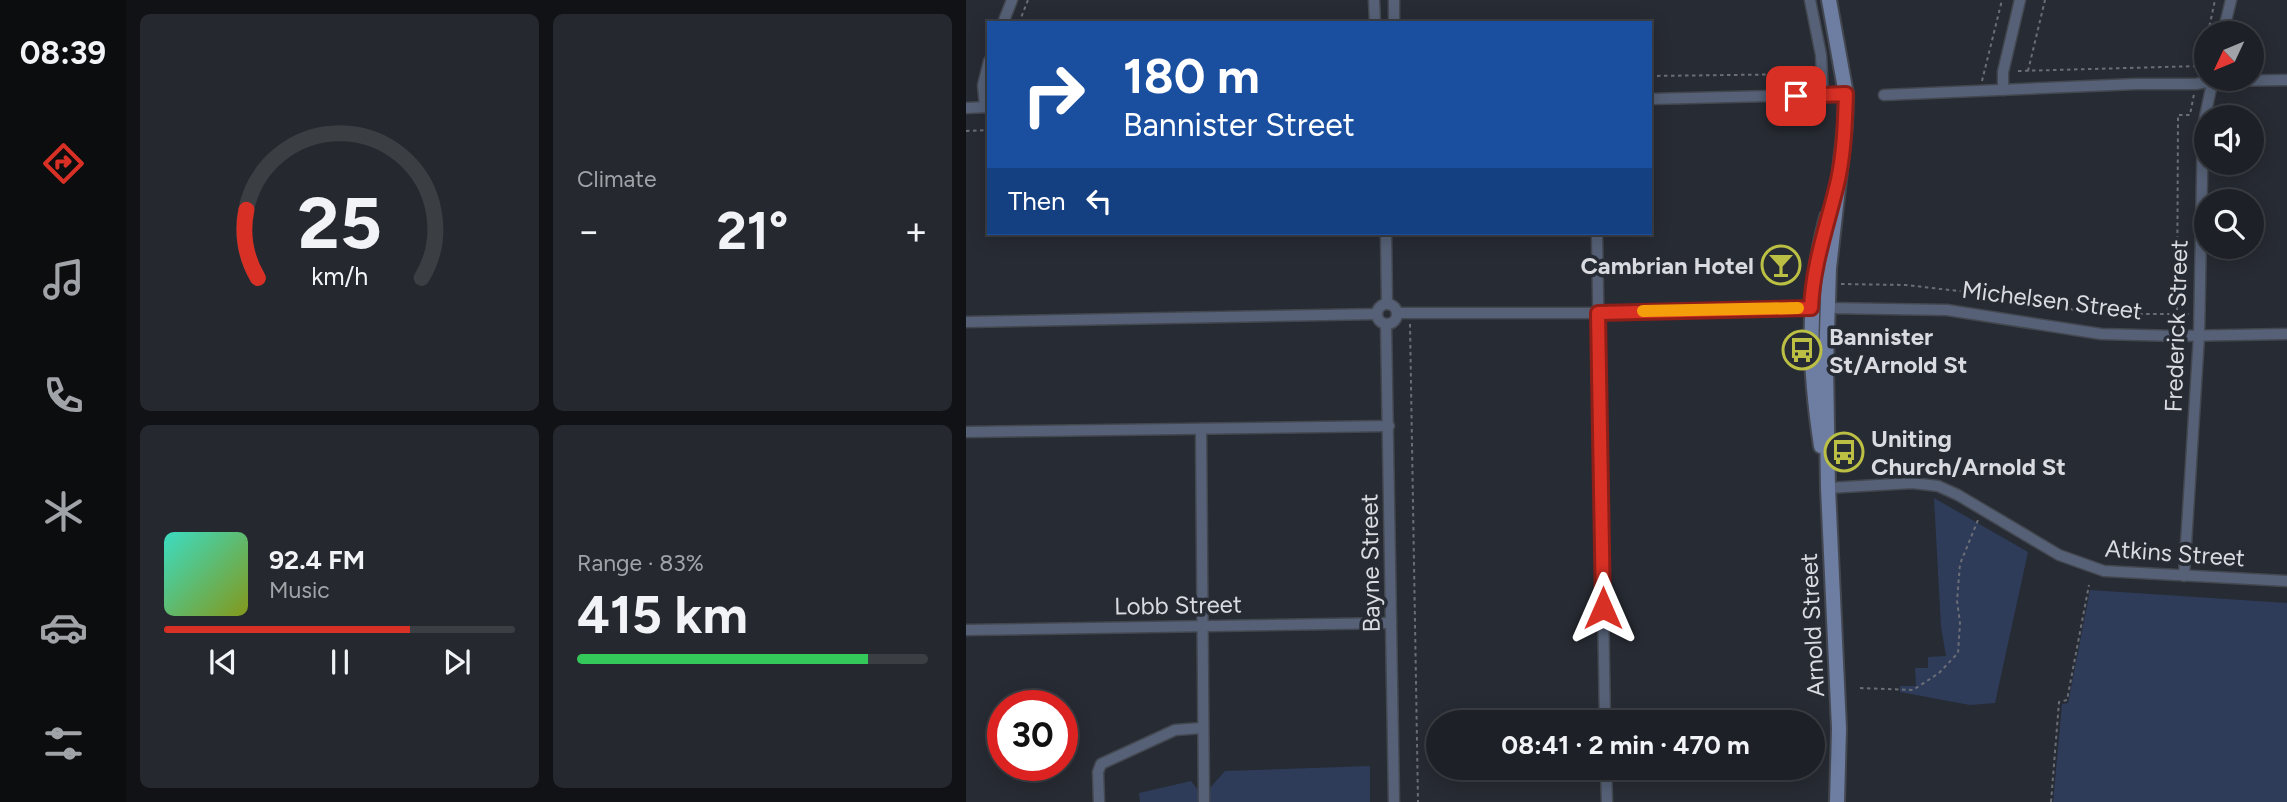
<!DOCTYPE html>
<html lang="en">
<head>
<meta charset="utf-8">
<style>
  body { margin:0; font-family:Figtree,sans-serif; background:#25282e; color:#f1f3f6; height:100vh; display:flex; flex-direction:column; font-size:26px; white-space:nowrap }
  * { box-sizing:border-box; margin:0 }
  p { font-size:23px; color:#a0a3a7 }
  .icon { flex:none; width:38px; height:38px; fill:none; stroke:currentColor; stroke-width:2; stroke-linecap:round; stroke-linejoin:round }
  .map { position:relative; flex:1; overflow:hidden }
  .drawer { display:flex; flex-direction:column; gap:14px; padding:14px; background:#101215; width:840px }
  .drawer>* { flex:none }
  .top-card { position:absolute; left:21px; top:21px; width:665px; height:214px; border-radius:0px; box-shadow:0 4px 18px #0003,0 0 0 2px #3b3e43; background:#1a4fa0; color:#fff; overflow:hidden }
  .needle { width:46px; rotate:226deg }
  .tools { position:absolute; left:1228px; top:21px; display:grid; gap:14px }
  .tools a { display:grid; place-items:center; width:70px; height:70px; border-radius:50%; background:#1d2026; box-shadow:0 4px 18px #0003,0 0 0 2px #3b3e43; font-size:35px }
  .speed { position:absolute; left:21px; top:690px; display:flex; gap:14px; font-size:35px; font-weight:700; text-align:center }
  .speed>* { display:grid; place-content:center; width:91px; height:91px; border-radius:50%; background:#1d2026; box-shadow:0 4px 18px #0003,0 0 0 2px #3b3e43; line-height:1 }
  .speed .limit { border:10px solid #d22; background:#fff; color:#111 }
  .pin { position:absolute; display:grid; place-items:center; width:60px; height:60px; color:#fff; margin:-30px; border-radius:14px; box-shadow:0 4px 10px #0006 }
  .me { position:absolute; width:77px; margin:-38px; rotate:0deg; stroke-linejoin:round; filter:drop-shadow(0 0 5px #0008) }
  .turn { display:flex; align-items:center; gap:24px; height:147px; padding:0 21px; font-size:32px }
  .turn .icon { width:91px; height:91px; stroke-width:2.5 }
  .turn b { display:block; font-size:49px; line-height:60px }
  .then { display:flex; align-items:center; height:66px; padding:0 21px; background:#0003; gap:14px; font-size:26px }
  .big { font-size:52px; font-weight:700; line-height:1.1 }
  .drawer .card { flex:1; display:flex; flex-direction:column; justify-content:center; gap:10px; min-width:0; padding:0 24px; border-radius:10px; background:#25282e }
  .drawer .dial { align-items:center; gap:0 }
  .dial svg { height:182px; overflow:visible; fill:none; stroke:#3b3e43; stroke-width:7; stroke-linecap:round; text-anchor:middle }
  .dial text { fill:#f1f3f6; stroke:none }
  .song { display:flex; align-items:center; gap:21px }
  .cover { width:84px; height:84px; border-radius:10px; background:linear-gradient(135deg,hsl(170 70% 55%),hsl(70 70% 35%)) }
  .played { height:7px; border-radius:4px; background:linear-gradient(90deg,#d93025 70%,#3b3e43 70%) }
  .keys { display:flex; justify-content:space-around; direction:ltr }
  .heat { display:flex; justify-content:space-between; align-items:center; font-size:38px; direction:ltr }
  .charge { height:10px; border-radius:5px; background:linear-gradient(90deg,#34c759 83%,#3b3e43 0) }
  .drawer .tiles { flex:1; display:grid; gap:14px; grid-template-columns:repeat(2,1fr) }
  .trip { position:absolute; left:460px; top:710px; width:399px; height:70px; border-radius:35px; background:#1d2026; box-shadow:0 4px 18px #0003,0 0 0 2px #3b3e43; font-weight:700; line-height:70px; text-align:center }
  main { display:flex; flex:1; min-height:0 }
  .tab-bar { display:flex; flex-direction:column; width:126px; justify-content:space-around; align-items:center; background:#0c0d0f; color:#a0a3a7 }
  .tab-bar .icon { width:49px; height:49px }
  .tab-bar .active { color:#d93025 }
  .tab-bar b { font-size:32px; color:#f1f3f6 }
  .map>svg:first-child { display:block }
  .green { fill:#2e3c59 }
  .lines { fill:none; stroke-linecap:round; stroke-linejoin:round }
  .minor-casing { stroke:#43474f; stroke-width:13 }
  .secondary-casing { stroke:#43474f; stroke-width:18 }
  .path { stroke:#6b6e76; stroke-width:2; stroke-dasharray:3.5 3.5; stroke-linecap:butt }
  .minor { stroke:#566177; stroke-width:10 }
  .secondary { stroke:#6e7ea2; stroke-width:14 }
  .route-casing { stroke:#8d1f18; stroke-width:18 }
  .route { stroke:#d93025; stroke-width:12 }
  .slow { stroke:#f59e0b; stroke-width:12 }
  .labels { text-anchor:middle; dominant-baseline:central; stroke-width:7; stroke-linejoin:round; paint-order:stroke }
  .poi-label { font-size:24px; font-weight:bold; fill:#d9dbe1; stroke:#272b33; text-anchor:start }
  .street-label { font-size:24px; fill:#d9dbe1; stroke:#272b33 }
</style>
</head>
<body>
<main>
<nav class="tab-bar">
<b>08:39</b>
<svg class="icon active" aria-label="directions" viewBox="0 0 24 24"><path d="M12 3l9 9-9 9-9-9zM9 14v-3h6M13 9l2 2-2 2"/></svg>
<svg class="icon" aria-label="music" viewBox="0 0 24 24"><path d="M9 18V5l10-2v13"/><circle cx="6" cy="18" r="3"/><circle cx="16" cy="16" r="3"/></svg>
<svg class="icon" aria-label="phone" viewBox="0 0 24 24"><path d="M5 4h4l2 5-3 2q2 4 5 5l2-3 5 2v4C11 20 4 13 5 4z"/></svg>
<svg class="icon" aria-label="climate" viewBox="0 0 24 24"><path d="M12 3v18M4 7l16 10M4 17L20 7"/></svg>
<svg class="icon" aria-label="car" viewBox="0 0 24 24"><path d="M5 17H2v-5l4-1 3-4h7l3 4 3 1v5h-3M9 17h6M6 11h13"/><circle cx="7" cy="17" r="2"/><circle cx="17" cy="17" r="2"/></svg>
<svg class="icon" aria-label="filters" viewBox="0 0 24 24"><path d="M4 7h16M4 17h16"/><circle cx="9" cy="7" r="2"/><circle cx="15" cy="17" r="2"/></svg>
</nav>
<section class="drawer">
<div class="tiles">
<div class="card dial"><svg viewBox="0 0 100 80">
<path d="M14 69A42 42 0 1 1 86 69"/>
<path d="M14 69A42 42 0 0 1 9 39" stroke="#d93025"/>
<text x="50" y="56" font-size="32" font-weight="700">25</text>
<text x="50" y="72" font-size="11">km/h</text>
</svg></div>
<div class="card"><p>Climate</p>
<div class="heat"><a>−</a><b class="big">21°</b><a>+</a></div>
</div>
<div class="card">
<div class="song"><i class="cover"></i><div><b>92.4 FM</b><p>Music</p></div></div>
<div class="played"></div>
<div class="keys"><svg class="icon" aria-label="previous" viewBox="0 0 24 24"><path d="M18 5L8 12l10 7zM5 5v14"/></svg><svg class="icon" aria-label="pause" viewBox="0 0 24 24"><path d="M8 5v14M16 5v14"/></svg><svg class="icon" aria-label="next" viewBox="0 0 24 24"><path d="M6 5l10 7-10 7zM19 5v14"/></svg></div>
</div>
<div class="card"><p>Range · 83%</p><b class="big">415 km</b><div class="charge"></div></div>
</div>
</section>
<div class="map">
<svg width="1321" height="802" viewBox="0 0 1321 802">
  <rect width="100%" height="100%" fill="#272b33"/>
  <!-- green -->
  <g class="green">
    <path d="M 968,498 L 1062,552 L 1029,703 L 1004,705 L 934,692 L 934,686 L 950,686 L 949,668 L 962,668 L 962,657 L 980,656 L 975,627 Z"/>
    <path d="M 1124,590 L 1321,603 L 1321,802 L 1087,802 L 1096,704 L 1102,703 Z"/>
    <path d="M 404,766 L 404,802 L 174,802 L 173,793 L 225,781 L 232,790 L 243,789 L 259,771 Z"/>
  </g>
  <g class="lines">
    <defs>
      <g id="minor">
        <path d="M 408,0 L 409,23"/>
        <path d="M 844,0 L 855,55 L 857,95"/>
        <path d="M 37,23 L 46,0"/>
        <path d="M 428,23 L 428,0"/>
        <path d="M 1257,33 L 1265,0"/>
        <path d="M 1037,90 L 1037,72 L 1054,0"/>
        <path d="M 918,95 L 1170,84 L 1230,84 L 1246,81 L 1321,80"/>
        <path d="M 684,99 L 880,94"/>
        <path d="M 19,107 L 17,85 L 23,61"/>
        <path d="M 0,108 L 22,107"/>
        <path d="M 420,233 L 421,304"/>
        <path d="M 631,233 L 639,723"/>
        <circle cx="421" cy="314" r="10"/>
        <path d="M 861,308 L 981,310 L 1135,334 L 1211,336 L 1321,334"/>
        <path d="M 431,313 L 622,313 L 845,308"/>
        <path d="M 0,322 L 411,314"/>
        <path d="M 420,324 L 428,802"/>
        <path d="M 235,429 L 238,802"/>
        <path d="M 0,432 L 423,426"/>
        <path d="M 862,488 L 946,483 L 972,486 L 992,495 L 1093,555 L 1138,571 L 1321,581"/>
        <path d="M 1218,576 L 1233,336 L 1237,126 L 1247,79"/>
        <path d="M 0,630 L 425,623"/>
        <path d="M 640,768 L 641,802"/>
        <path d="M 133,802 L 132,772 L 135,764 L 209,730 L 236,728"/>
      </g>
      <g id="secondary">
        <path d="M 863,0 L 880,94 L 879,126 L 863,268 L 860,364 L 862,488 L 873,728 L 871,802"/>
        <path d="M 855,446 C 843,367 840,294 861,217"/>
      </g>
    </defs>
    <!-- minor casing -->
    <use href="#minor" class="minor-casing"/>
    <!-- secondary casing -->
    <use href="#secondary" class="secondary-casing"/>
    <!-- path -->
    <g class="path">
      <path d="M 53,23 L 62,0"/>
      <path d="M 1242,33 L 1249,0"/>
      <path d="M 1052,71 L 1234,66"/>
      <path d="M 1062,71 L 1079,0"/>
      <path d="M 1233,73 L 1241,37"/>
      <path d="M 684,76 L 844,74"/>
      <path d="M 1016,81 L 1036,0"/>
      <path d="M 0,131 L 23,130"/>
      <path d="M 875,284 L 940,285 L 1019,294 L 1086,303 L 1120,314 L 1223,314"/>
      <path d="M 444,324 L 452,802"/>
      <path d="M 1211,324 L 1212,115 L 1224,115 L 1228,94"/>
      <path d="M 894,688 L 947,690 L 973,673 L 992,653 L 994,623 L 991,601 L 994,564 L 1012,520"/>
      <path d="M 1085,802 L 1093,702 L 1101,700 L 1123,585"/>
    </g>
    <!-- minor -->
    <use href="#minor" class="minor"/>
    <!-- secondary -->
    <use href="#secondary" class="secondary"/>
  </g>
  <g class="lines">
    <defs>
      <path id="route" d="M 637,608 L 632,313 L 845,308 C 847,263 862,224 872,180 C 878,152 879,123 880,94 L 830,96"/>
    </defs>
    <!-- route casing -->
    <use href="#route" class="route-casing"/>
    <!-- route -->
    <use href="#route" class="route"/>
    <!-- slow -->
    <path class="slow" d="M 677,311 L 832,308"/>
  </g>
  <!-- icons -->
  <defs>
    <symbol id="bar-ring" viewBox="-11 -11 22 22"><circle r="9.5" fill="#272b33" stroke="#bbc044" stroke-width="1.5"/><path d="M-6-5H6L.8 .8V4.5H3.5V6h-7V4.5H-.8V.8Z" fill="#bbc044"/></symbol>
    <symbol id="bus-ring" viewBox="-11 -11 22 22"><circle r="9.5" fill="#272b33" stroke="#bbc044" stroke-width="1.5"/><path d="M-5-6H5V4H4V6H2V4H-2V6H-4V4H-5ZM-3.5-4V0h7V-4ZM-3.5 1.2v1.5H-2V1.2ZM2 1.2v1.5H3.5V1.2Z" fill="#bbc044"/></symbol>
  </defs>
  <g fill-rule="evenodd">
    <use href="#bar-ring" x="793" y="243" width="44" height="44"/>
    <use href="#bus-ring" x="814" y="328" width="44" height="44"/>
    <use href="#bus-ring" x="856" y="430" width="44" height="44"/>
  </g>
  <g class="labels">
    <!-- poi labels -->
    <g class="poi-label">
      <text x="788" y="265" text-anchor="end">Cambrian Hotel</text>
      <text x="863" y="336">Bannister<tspan x="863" dy="28">St/Arnold St</tspan></text>
      <text x="905" y="438">Uniting<tspan x="905" dy="28">Church/Arnold St</tspan></text>
    </g>
    <!-- street labels -->
    <g class="street-label">
      <text transform="translate(1086 300) rotate(7)">Michelsen Street</text>
      <text transform="translate(1210 326) rotate(-88)">Frederick Street</text>
      <text transform="translate(1209 553) rotate(4)">Atkins Street</text>
      <text transform="translate(404 563) rotate(-91)">Bayne Street</text>
      <text transform="translate(212 605) rotate(-1)">Lobb Street</text>
      <text transform="translate(846 625) rotate(-93)">Arnold Street</text>
    </g>
  </g>
</svg>
<div class="tools">
<a><svg class="needle" viewBox="-14 -14 28 28"><path d="M0-13l5 13h-10z" fill="#e53935"/><path d="M0 13l5-13h-10z" fill="#a0a3a7"/></svg></a>
<a><svg class="icon" aria-label="sound" viewBox="0 0 24 24"><path d="M4 9h4l5-4v14l-5-4H4zM17 9q2 3 0 6"/></svg></a>
<a><svg class="icon" aria-label="search" viewBox="0 0 24 24"><circle cx="10" cy="10" r="6"/><path d="M15 15l6 6"/></svg></a>
</div>
<div class="speed"><div class="limit">30</div></div>
<div class="pin" style="left:830px;top:96px;background:#d93025"><svg class="icon" aria-label="arrive" viewBox="0 0 24 24"><path d="M6 21V4h12l-3 4 3 4H6"/></svg></div>
<svg class="me" style="left:637px;top:608px" viewBox="-20 -20 40 40"><path d="M0-17L14 15 0 8-14 15z" fill="#d93025" stroke="#fff" stroke-width="4"/></svg>
<div class="trip">08:41 · 2 min · 470 m</div>
<div class="top-card">
<div class="turn"><svg class="icon" aria-label="right" viewBox="0 0 24 24"><path d="M7 20v-9h11M14 6l5 5-5 5"/></svg><div><b>180 m</b>Bannister Street</div></div>
<div class="then">Then<svg class="icon" aria-label="left" viewBox="0 0 24 24"><path d="M17 20v-9H6M10 6l-5 5 5 5"/></svg></div>
</div>
</div>
</main>
</body>
</html>
